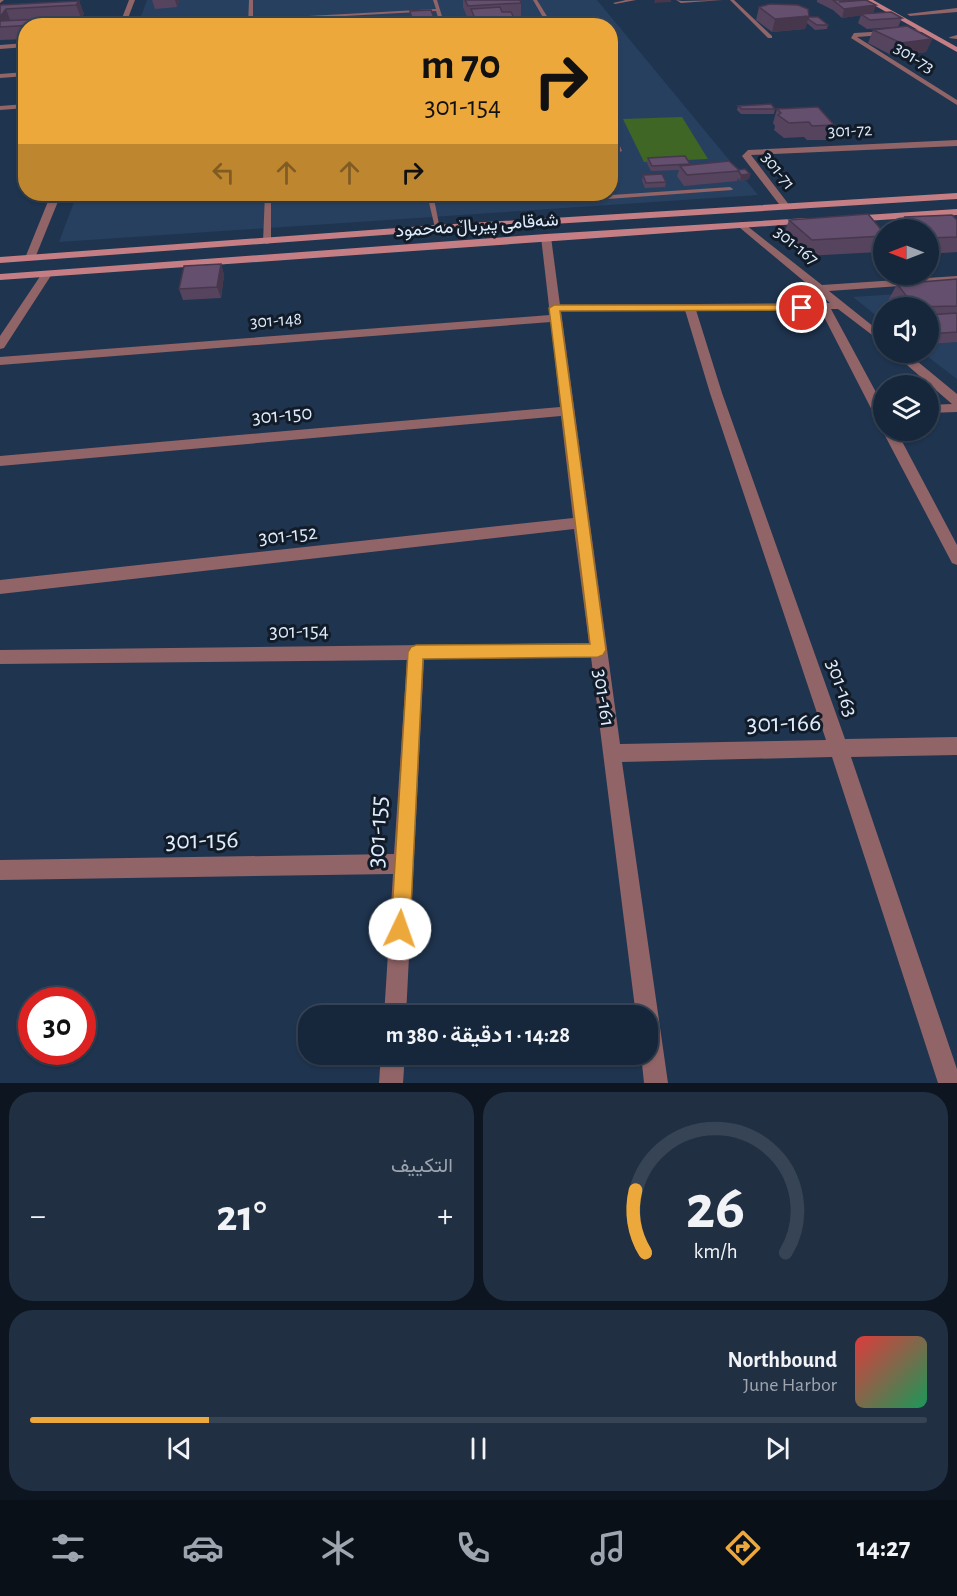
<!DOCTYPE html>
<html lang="ar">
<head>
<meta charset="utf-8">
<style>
  body { margin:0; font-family:"Alegreya Sans",Vazirmatn,sans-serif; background:#202f42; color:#f1f3f6; direction:rtl; height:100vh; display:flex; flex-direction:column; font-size:22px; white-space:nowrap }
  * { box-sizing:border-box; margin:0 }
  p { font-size:20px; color:#9ea5af }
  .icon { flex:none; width:33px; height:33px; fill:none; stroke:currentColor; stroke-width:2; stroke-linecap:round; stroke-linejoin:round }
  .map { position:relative; height:1083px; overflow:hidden; direction:ltr }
  .details { display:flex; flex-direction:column; gap:9px; padding:9px; background:#0d1520; flex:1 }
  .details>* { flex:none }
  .hud { position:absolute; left:18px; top:18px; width:600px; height:183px; border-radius:24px; box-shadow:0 2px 4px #0004,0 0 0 2px #364455; direction:rtl; background:#eda83b; color:#111; overflow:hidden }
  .needle { width:39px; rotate:270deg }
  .buttons { position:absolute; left:873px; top:219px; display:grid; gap:12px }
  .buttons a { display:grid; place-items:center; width:66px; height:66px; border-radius:50%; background:#17273b; box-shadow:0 2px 4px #0004,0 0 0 2px #364455; font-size:30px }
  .speed { position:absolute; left:18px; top:987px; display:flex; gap:12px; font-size:30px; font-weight:700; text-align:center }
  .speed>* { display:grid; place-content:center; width:78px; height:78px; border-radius:50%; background:#17273b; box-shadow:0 2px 4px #0004,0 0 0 2px #364455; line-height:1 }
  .speed .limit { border:9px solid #d22; background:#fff; color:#111 }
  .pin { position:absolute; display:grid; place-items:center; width:51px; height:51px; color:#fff; margin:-26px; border:3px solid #fff; border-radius:50%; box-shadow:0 2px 6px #0007 }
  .me { position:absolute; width:66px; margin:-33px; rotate:3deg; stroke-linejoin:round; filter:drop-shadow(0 0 4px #0008) }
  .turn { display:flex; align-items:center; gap:21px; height:126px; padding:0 18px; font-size:27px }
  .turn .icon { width:78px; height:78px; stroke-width:2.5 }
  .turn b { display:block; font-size:42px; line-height:51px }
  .lanes { display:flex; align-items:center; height:57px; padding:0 18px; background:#0003; justify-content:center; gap:30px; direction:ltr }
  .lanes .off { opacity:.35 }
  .big { font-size:45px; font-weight:600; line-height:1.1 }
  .details .widget { flex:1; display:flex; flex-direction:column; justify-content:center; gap:9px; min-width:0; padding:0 21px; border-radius:24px; background:#202f42 }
  .details .dial { align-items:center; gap:0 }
  .dial svg { height:156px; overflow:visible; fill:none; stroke:#364455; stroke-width:7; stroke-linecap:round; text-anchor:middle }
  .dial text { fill:#f1f3f6; stroke:none }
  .song { display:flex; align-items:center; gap:18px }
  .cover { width:72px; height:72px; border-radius:9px; background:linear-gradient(135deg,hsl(0 70% 55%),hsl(150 70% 35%)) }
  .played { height:6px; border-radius:3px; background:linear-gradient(90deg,#eda83b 20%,#364455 20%) }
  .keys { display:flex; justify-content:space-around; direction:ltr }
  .heat { display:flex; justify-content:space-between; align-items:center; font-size:33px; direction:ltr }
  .details .tiles { flex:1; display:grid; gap:9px; grid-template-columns:1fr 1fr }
  .widget:last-child { grid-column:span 2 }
  .trip { position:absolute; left:298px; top:1005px; width:360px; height:60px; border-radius:24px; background:#17273b; box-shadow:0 2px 4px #0004,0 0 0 2px #364455; font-weight:600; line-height:60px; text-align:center; direction:rtl }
  .menu { display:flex; height:96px; justify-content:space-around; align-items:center; background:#091018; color:#9ea5af }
  .menu .icon { width:42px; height:42px }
  .menu .active { color:#eda83b }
  .menu b { font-size:27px; color:#f1f3f6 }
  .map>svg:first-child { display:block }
  .built { fill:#274060 }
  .green { fill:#3f6624 }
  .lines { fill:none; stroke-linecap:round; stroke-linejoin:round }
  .service { fill:#916467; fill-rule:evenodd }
  .minor { fill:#916467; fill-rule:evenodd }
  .secondary { fill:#c57e84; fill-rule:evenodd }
  .wall { fill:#56445f }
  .shaded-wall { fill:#46374d }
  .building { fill:#644f6e; stroke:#46374d; stroke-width:1.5 }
  .route { fill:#eda83b; stroke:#9a6d26; stroke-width:1.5 }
  .labels { text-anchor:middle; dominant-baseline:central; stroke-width:6; stroke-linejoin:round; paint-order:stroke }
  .far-street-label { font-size:18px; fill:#dfecfd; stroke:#121c28 }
  .street-label { font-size:21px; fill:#dfecfd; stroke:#121c28 }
  .near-street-label { font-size:26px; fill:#dfecfd; stroke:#121c28 }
</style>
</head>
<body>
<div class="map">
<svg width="957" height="1083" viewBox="0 0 957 1083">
  <rect width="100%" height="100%" fill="#1f344f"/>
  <!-- built -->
  <g class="built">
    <path d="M 147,0 L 597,0 L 758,195 L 59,242 L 77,194 L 610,194 L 610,26 L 138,25 Z"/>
    <path d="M 957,290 L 957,379 L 923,353 L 928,352 L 928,308 L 884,308 L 883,321 L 853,297 Z"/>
  </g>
  <!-- green -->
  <path class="green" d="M 682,117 L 708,159 L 644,162 L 623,119 Z"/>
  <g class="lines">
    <!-- service -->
    <g class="service">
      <path d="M 249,0 L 253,0 L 253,19 L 436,9 L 433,0 L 437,0 L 445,26 L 441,26 L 436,11 L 252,21 L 252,26 L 248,26 Z"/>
      <path d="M 533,0 L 537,0 L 553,26 L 548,26 Z"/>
      <path d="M 626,0 L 636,0 L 615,4 L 613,3 Z"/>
      <path d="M 676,0 L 682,1 L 723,0 L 681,3 Z"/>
      <path d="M 730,0 L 734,0 L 772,36 L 772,38 L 768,38 Z"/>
      <path d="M 610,127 L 613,129 L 622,151 L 610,156 L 610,152 L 616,150 L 610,137 Z"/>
      <path d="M 730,187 L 733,189 L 732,190 L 580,201 L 484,196 L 481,194 L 512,194 L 576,197 L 575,194 L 581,194 L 582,197 Z"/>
      <path d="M 197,194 L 218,194 L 215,196 L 142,202 L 139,200 L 142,198 Z"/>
      <path d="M 265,194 L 271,194 L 271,242 L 267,244 L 263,242 Z"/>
      <path d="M 427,194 L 433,194 L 440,229 L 435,228 Z"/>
    </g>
    <!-- minor -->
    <g class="minor">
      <path d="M 0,0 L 4,0 L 0,3 Z"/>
      <path d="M 129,0 L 135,0 L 125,26 L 119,26 Z"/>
      <path d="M 957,8 L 957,12 L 910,16 L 907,14 Z"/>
      <path d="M 923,29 L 921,32 L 857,37 L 957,100 L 957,105 L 851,38 L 854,33 Z"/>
      <path d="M 957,35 L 957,39 L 949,38 L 950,37 Z"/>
      <path d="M 26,43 L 26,47 L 0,49 L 0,45 Z"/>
      <path d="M 26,72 L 26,76 L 0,78 L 0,74 Z"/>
      <path d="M 26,104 L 26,108 L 0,110 L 0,106 Z"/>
      <path d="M 957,140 L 957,146 L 751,155 L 790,206 L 785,209 L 782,208 L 742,156 L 748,150 Z"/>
      <path d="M 51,194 L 61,194 L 35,258 L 26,260 L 25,258 Z"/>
      <path d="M 742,222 L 822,285 L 957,276 L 957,282 L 829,291 L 884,335 L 884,344 L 838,309 L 831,309 L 884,407 L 884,424 L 877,420 L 820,309 L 696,310 L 722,393 L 845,739 L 957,737 L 957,755 L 851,757 L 957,1069 L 957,1083 L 938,1083 L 832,757 L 622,762 L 668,1083 L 644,1083 L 641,1054 L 648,1054 L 648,1016 L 636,1016 L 591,657 L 424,659 L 406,1016 L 384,1016 L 393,874 L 0,880 L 0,860 L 394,854 L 407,660 L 0,664 L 0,650 L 589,643 L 574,529 L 0,594 L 0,580 L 573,518 L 561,416 L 0,466 L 0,456 L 560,407 L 551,322 L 0,365 L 0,357 L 550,315 L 541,237 L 546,234 L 551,237 L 560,305 L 830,303 L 739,227 L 739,223 ZM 685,310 L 710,393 L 826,740 L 620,744 L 561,311 Z"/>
      <path d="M 47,271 L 52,274 L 4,348 L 0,349 L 0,336 L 43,272 Z"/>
      <path d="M 892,352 L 906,352 L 957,394 L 957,412 L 928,413 L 928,405 L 952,404 Z"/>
      <path d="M 884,428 L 884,430 L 896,430 L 957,545 L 957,565 L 952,563 L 882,430 Z"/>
      <path d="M 381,1054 L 405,1054 L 403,1083 L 379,1083 Z"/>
    </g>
    <!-- secondary -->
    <g class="secondary">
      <path d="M 865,0 L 873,0 L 957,47 L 957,52 Z"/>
      <path d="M 957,193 L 957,199 L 438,231 L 0,263 L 0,257 L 438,225 Z"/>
      <path d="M 957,209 L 957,215 L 850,222 L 845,219 L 850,216 Z"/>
      <path d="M 808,218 L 813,221 L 811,223 L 0,280 L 0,274 L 546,234 Z"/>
    </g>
  </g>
  <!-- wall -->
  <g class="wall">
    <path d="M 152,0 L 179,0 L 177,7 L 155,9 Z"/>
    <path d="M 463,0 L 520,0 L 521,3 L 521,16 L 513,16 L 515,20 L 515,26 L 473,26 L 471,18 L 468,19 L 463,7 Z"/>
    <path d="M 817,0 L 864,0 L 873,13 L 902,18 L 898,27 L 932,39 L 926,52 L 895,57 L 868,43 L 873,30 L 895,27 L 867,29 L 858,23 L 861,15 L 842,18 L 833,10 L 817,2 Z"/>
    <path d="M 79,1 L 84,14 L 82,17 L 85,17 L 88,26 L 26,26 L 26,39 L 0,40 L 0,5 Z"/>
    <path d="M 759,7 L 809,16 L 809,17 L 828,25 L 827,29 L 815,30 L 807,23 L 805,29 L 772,32 L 756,20 Z"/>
    <path d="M 410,11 L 434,18 L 434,26 L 412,26 Z"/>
    <path d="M 738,106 L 775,109 L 774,114 L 741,114 L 737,110 Z"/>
    <path d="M 777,109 L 834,125 L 829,140 L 807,140 L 804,137 L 784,138 L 774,130 L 775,126 L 773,123 Z"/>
    <path d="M 648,158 L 689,165 L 738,170 L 750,174 L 749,179 L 740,181 L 738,178 L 737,181 L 684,186 L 677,176 L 679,170 L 651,171 L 647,163 Z"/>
    <path d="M 643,175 L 666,182 L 665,187 L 645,188 L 642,181 Z"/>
    <path d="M 905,217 L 957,220 L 957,252 L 928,254 L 928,230 L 899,230 Z"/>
    <path d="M 789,220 L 884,233 L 884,240 L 878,252 L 806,256 L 783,236 Z"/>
    <path d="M 221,264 L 224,275 L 221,298 L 183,300 L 179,289 Z"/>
    <path d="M 957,279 L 957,342 L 928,344 L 928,308 L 894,308 L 888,301 L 897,284 Z"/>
  </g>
  <!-- shaded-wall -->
  <g class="shaded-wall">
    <path d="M 175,0 L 179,0 L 177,7 Z"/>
    <path d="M 655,0 L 671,0 L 671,2 L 654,3 Z"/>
    <path d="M 855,0 L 864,0 L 876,5 L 873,14 L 842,18 L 844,9 L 839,4 Z"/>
    <path d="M 79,1 L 84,14 L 81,18 L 76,5 Z"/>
    <path d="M 6,9 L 11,22 L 0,27 L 0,17 Z"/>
    <path d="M 809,16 L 805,29 L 772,32 L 775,19 Z"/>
    <path d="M 85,17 L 88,26 L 84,26 L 83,22 Z"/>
    <path d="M 932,39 L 926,52 L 895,57 L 901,43 Z"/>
    <path d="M 616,74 L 613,92 L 610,94 L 610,76 Z"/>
    <path d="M 750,174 L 749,179 L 740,181 L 741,175 Z"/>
    <path d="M 221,264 L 224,275 L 221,298 L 217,287 Z"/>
  </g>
  <!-- building -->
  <g class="building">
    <path d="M 465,0 L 520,0 L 521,3 L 468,6 Z"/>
    <path d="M 833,0 L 855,0 L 839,2 L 866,0 L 876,5 L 844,9 Z"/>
    <path d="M 79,1 L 76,5 L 6,9 L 0,17 L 0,5 Z"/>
    <path d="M 770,4 L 798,5 L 808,9 L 809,16 L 775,19 L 759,7 Z"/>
    <path d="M 500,7 L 502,12 L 511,12 L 515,20 L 506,21 L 509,26 L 478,26 L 471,9 Z"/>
    <path d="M 431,10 L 434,18 L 412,19 L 410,11 Z"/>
    <path d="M 891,12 L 902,18 L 870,20 L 861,14 Z"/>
    <path d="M 85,17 L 83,22 L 0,27 L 0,21 Z"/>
    <path d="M 809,17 L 818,17 L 828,25 L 817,25 L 808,19 Z"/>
    <path d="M 907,26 L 932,39 L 901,43 L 873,30 Z"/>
    <path d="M 610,65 L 616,74 L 610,76 Z"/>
    <path d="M 771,104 L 775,109 L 742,109 L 738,106 Z"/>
    <path d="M 818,107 L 834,125 L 812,126 L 809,122 L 789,123 L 778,115 L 781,113 L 777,109 Z"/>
    <path d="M 685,156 L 690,164 L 652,166 L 648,158 Z"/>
    <path d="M 729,161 L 740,171 L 687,175 L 680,166 Z"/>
    <path d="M 745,169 L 750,174 L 741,175 L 738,170 Z"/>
    <path d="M 662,174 L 666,182 L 646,183 L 643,175 Z"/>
    <path d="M 868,214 L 884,233 L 884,236 L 812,240 L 789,220 Z"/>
    <path d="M 952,215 L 957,220 L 957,237 L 928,238 L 928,230 L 915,230 L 905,217 Z"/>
    <path d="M 221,264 L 217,287 L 179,289 L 184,266 Z"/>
    <path d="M 957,279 L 957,306 L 915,307 L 897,284 Z"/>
    <path d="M 957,313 L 957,332 L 928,334 L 928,315 Z"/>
  </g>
  <!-- route -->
  <path class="route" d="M 802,305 L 806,305 L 806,310 L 560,311 L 606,650 L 603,655 L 598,657 L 423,659 L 410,929 L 407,936 L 400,939 L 393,936 L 391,929 L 408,652 L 411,647 L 416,645 L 590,644 L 549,308 L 554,305 Z"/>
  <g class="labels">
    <!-- far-street labels -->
    <g class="far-street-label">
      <text transform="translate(914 58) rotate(32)">301-73</text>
      <text transform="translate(850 131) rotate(-2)">301-72</text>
      <text transform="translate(778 171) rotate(52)">301-71</text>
      <text transform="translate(477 226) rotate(-4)">شەقامی پیرباڵ مەحمود</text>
      <text transform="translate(796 246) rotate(39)">301-167</text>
      <text transform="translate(276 321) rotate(-4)">301-148</text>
    </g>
    <!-- street labels -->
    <g class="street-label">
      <text transform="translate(282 415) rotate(-5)">301-150</text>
      <text transform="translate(288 535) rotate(-6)">301-152</text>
      <text transform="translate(299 631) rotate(-1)">301-154</text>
      <text transform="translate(842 688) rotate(71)">301-163</text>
      <text transform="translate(604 698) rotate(82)">301-161</text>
    </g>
    <!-- near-street labels -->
    <g class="near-street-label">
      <text transform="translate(784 723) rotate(-1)">301-166</text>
      <text transform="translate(377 832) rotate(-87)">301-155</text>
      <text transform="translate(202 840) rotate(-1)">301-156</text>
    </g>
  </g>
</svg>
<div class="buttons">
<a><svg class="needle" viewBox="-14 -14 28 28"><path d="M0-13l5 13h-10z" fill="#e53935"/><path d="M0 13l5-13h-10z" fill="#9ea5af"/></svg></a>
<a><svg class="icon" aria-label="sound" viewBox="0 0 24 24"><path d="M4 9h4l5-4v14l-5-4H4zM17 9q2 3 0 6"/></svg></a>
<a><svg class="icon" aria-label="layers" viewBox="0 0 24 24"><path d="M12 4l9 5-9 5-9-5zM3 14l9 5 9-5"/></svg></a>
</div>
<div class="speed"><div class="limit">30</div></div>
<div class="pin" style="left:802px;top:308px;background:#d93025"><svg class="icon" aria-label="arrive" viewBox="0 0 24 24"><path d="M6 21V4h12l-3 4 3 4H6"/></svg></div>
<svg class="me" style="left:400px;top:929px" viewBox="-20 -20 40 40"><circle r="19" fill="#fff"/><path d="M0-13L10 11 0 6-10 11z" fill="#eda83b"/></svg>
<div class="trip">14:28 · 1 دقيقة · 380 m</div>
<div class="hud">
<div class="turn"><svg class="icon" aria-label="right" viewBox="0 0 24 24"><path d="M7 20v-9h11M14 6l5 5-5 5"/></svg><div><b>70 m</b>301-154</div></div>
<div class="lanes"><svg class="icon off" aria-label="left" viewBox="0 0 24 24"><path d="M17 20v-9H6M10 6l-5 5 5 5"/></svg><svg class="icon off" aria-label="ahead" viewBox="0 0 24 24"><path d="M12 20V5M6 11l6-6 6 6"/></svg><svg class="icon off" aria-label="ahead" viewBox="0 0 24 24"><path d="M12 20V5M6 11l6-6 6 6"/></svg><svg class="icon" aria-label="right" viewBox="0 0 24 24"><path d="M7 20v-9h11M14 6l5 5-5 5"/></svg></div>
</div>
</div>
<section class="details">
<div class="tiles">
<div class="widget dial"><svg viewBox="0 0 100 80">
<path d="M14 69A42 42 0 1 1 86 69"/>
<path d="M14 69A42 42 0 0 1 9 37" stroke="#eda83b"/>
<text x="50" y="56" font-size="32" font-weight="700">26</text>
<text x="50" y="72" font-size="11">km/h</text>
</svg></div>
<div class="widget"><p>التكييف</p>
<div class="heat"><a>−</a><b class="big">21°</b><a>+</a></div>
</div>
<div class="widget">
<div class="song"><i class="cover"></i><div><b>Northbound</b><p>June Harbor</p></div></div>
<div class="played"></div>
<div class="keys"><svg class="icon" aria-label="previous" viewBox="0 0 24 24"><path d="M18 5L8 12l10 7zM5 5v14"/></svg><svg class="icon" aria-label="pause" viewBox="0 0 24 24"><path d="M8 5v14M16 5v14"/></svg><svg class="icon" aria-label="next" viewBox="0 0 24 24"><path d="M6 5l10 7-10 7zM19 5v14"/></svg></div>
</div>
</div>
</section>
<nav class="menu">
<b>14:27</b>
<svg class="icon active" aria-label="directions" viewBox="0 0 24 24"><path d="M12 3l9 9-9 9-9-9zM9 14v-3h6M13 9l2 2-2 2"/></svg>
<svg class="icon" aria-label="music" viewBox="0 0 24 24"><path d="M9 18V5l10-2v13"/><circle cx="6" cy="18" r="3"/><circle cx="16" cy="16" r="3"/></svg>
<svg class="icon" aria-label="phone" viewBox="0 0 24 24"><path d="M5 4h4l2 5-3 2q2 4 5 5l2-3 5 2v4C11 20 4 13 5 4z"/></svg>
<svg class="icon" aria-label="climate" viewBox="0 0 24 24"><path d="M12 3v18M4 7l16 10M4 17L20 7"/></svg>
<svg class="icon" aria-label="car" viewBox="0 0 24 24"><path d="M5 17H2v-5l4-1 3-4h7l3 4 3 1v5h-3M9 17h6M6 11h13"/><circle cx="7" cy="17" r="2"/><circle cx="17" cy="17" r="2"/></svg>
<svg class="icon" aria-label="filters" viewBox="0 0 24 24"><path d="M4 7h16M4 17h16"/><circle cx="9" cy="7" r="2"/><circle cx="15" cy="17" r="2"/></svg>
</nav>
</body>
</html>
